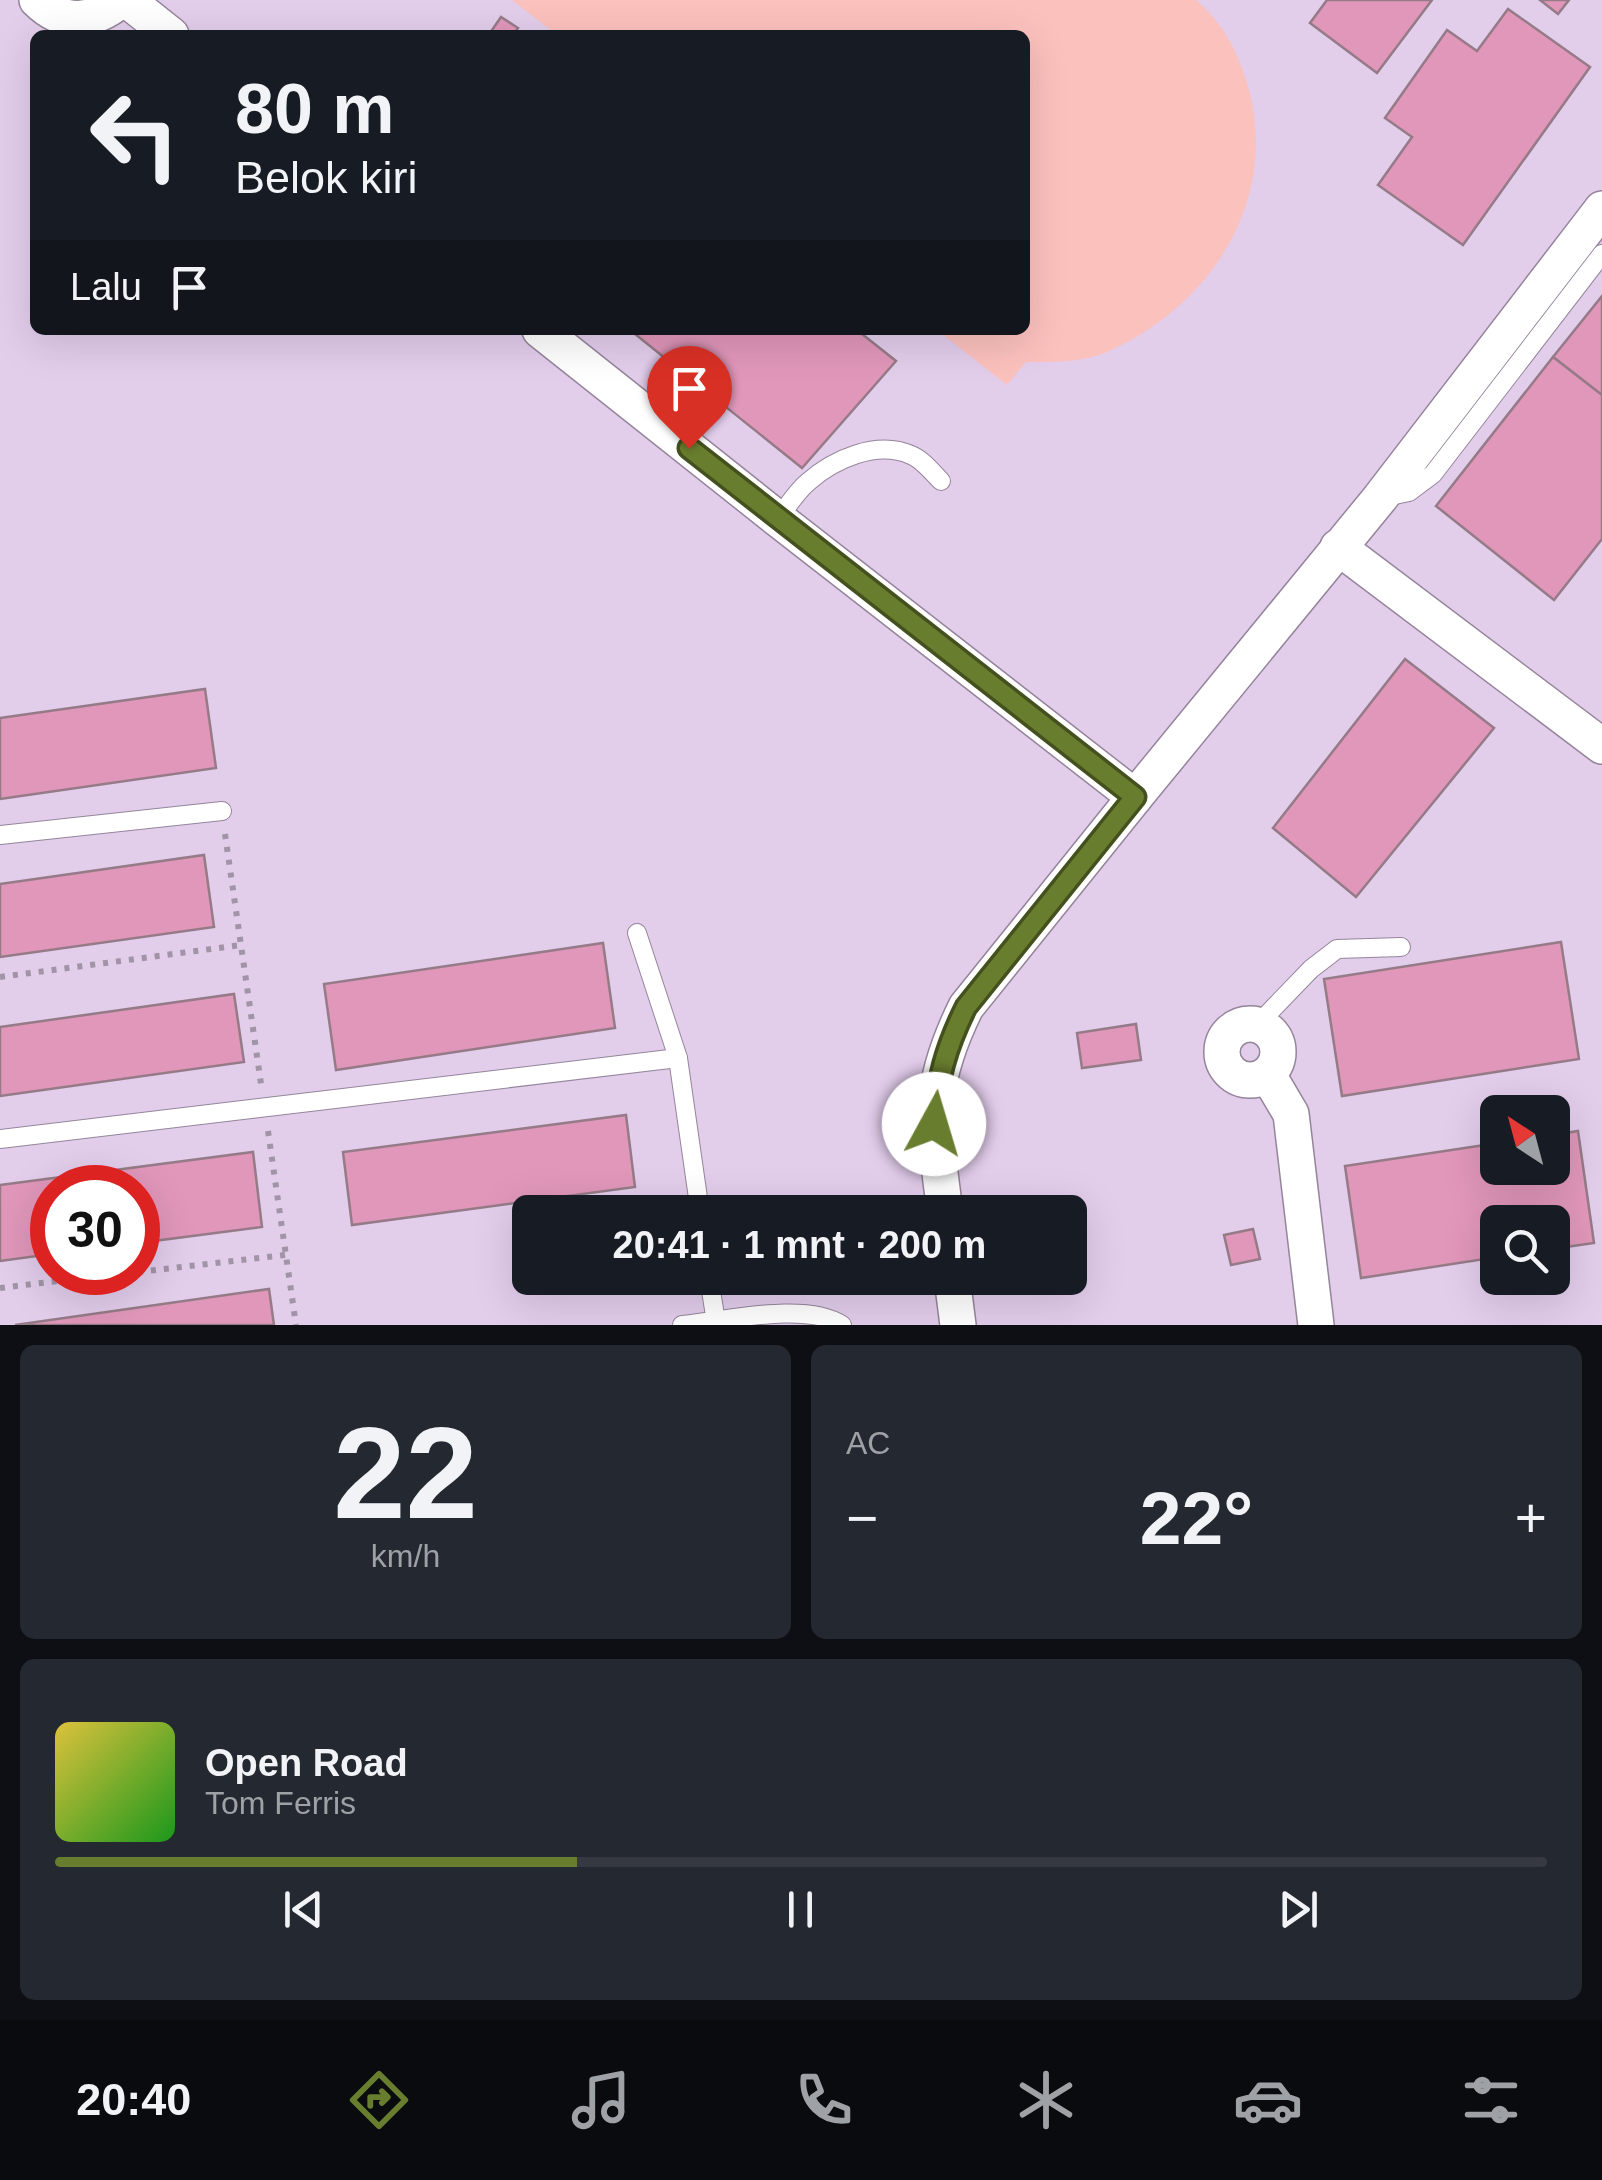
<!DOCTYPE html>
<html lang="id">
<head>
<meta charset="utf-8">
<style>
  body { margin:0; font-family:Arial,sans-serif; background:#242831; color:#f1f3f6; height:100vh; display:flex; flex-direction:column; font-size:38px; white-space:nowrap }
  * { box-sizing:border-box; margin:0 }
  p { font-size:32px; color:#9ea1a6 }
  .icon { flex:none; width:55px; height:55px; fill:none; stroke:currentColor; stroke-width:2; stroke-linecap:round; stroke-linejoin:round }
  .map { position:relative; height:1325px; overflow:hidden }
  .drawer { display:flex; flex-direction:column; gap:20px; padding:20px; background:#0d0f14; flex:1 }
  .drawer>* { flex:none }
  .guide { position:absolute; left:30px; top:30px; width:1000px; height:305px; border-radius:15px; box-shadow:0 10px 40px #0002; background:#171b24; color:#f1f3f6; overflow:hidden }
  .needle { width:65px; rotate:324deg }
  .buttons { position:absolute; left:1480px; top:1095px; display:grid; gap:20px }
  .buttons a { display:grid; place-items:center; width:90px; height:90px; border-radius:15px; background:#171b24; box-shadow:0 10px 40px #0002; font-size:50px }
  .speed { position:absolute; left:30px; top:1165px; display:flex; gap:20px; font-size:50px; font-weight:700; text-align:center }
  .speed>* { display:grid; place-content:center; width:130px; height:130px; border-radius:50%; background:#171b24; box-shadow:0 10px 40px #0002; line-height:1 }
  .speed .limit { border:15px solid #d22; background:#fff; color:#111 }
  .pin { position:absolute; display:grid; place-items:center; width:85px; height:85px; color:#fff; margin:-102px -42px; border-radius:50% 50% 50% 0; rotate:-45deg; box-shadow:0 0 10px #0007 }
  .pin .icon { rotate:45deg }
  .me { position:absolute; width:110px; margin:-55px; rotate:6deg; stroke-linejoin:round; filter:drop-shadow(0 0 8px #0008) }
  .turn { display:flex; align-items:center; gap:35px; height:210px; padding:0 40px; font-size:45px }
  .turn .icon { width:130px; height:130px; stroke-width:2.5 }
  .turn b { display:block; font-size:70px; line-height:85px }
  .then { display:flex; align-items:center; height:95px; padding:0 40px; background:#0003; gap:20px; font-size:38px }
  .big { font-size:75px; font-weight:800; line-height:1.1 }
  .drawer .tile { flex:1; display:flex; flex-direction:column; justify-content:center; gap:15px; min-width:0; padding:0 35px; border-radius:15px; background:#242831 }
  .drawer .dial { align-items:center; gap:0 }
  .dial b { font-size:130px; line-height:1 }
  .song { display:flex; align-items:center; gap:30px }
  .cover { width:120px; height:120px; border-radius:15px; background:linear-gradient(135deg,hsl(50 70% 55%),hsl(120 70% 35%)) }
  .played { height:10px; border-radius:5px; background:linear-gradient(90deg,#697d2e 35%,#363941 35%) }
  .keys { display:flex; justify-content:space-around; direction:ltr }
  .heat { display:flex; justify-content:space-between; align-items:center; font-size:55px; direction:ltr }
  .drawer .tiles { flex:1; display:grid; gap:20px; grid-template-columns:1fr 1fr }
  .tile:last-child { grid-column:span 2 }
  .trip { position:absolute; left:512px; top:1195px; width:575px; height:100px; border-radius:15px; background:#171b24; box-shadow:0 10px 40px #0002; font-weight:800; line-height:100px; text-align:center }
  .tab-bar { display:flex; height:160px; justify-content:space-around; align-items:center; background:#090b0e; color:#9ea1a6 }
  .tab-bar .icon { width:70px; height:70px }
  .tab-bar .on { color:#697d2e }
  .tab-bar b { font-size:45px; color:#f1f3f6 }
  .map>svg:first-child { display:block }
  .built { fill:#e2cdeb; fill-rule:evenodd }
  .green { fill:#fbc1bd }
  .building { fill:#e197ba; stroke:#957b87; stroke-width:2.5 }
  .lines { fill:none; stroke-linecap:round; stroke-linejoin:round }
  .lane-casing { stroke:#95859b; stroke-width:20 }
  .street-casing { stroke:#95859b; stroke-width:38 }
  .path { stroke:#a294a7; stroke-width:6; stroke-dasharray:5 8; stroke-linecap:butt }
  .lane { stroke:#fff; stroke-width:18 }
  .street { stroke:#fff; stroke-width:35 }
  .route-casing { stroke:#44511e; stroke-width:25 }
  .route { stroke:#697d2e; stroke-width:18 }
</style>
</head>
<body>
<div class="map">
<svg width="1602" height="1325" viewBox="0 0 1602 1325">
  <rect width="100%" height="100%" fill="#ebdaf2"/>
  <!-- built -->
  <path class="built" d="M 0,0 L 1602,0 L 1602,1325 L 0,1325 ZM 35,35 L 1025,35 L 1025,330 L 35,330 ZM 1498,1112 L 1552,1112 L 1552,1168 L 1498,1168 ZM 52,1188 L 138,1188 L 138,1272 L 52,1272 ZM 530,1212 L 1070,1212 L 1070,1278 L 530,1278 ZM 1498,1222 L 1552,1222 L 1552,1278 L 1498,1278 Z"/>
  <!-- green -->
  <path class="green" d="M 512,0 L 1196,0 C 1223,23 1236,49 1247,83 C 1281,196 1214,304 1109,351 C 1083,363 1054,362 1026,362 L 1007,385 L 937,330 L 1025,330 L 1025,35 L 557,35 Z"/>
  <!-- building -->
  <g class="building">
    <path d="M 1327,0 L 1432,0 L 1377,73 L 1310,23 Z"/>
    <path d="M 1540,0 L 1569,0 L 1558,14 Z"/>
    <path d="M 1508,9 L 1590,67 L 1463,245 L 1378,185 L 1412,137 L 1385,118 L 1447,30 L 1477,51 Z"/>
    <path d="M 501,17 L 518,28 L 513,35 L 490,33 Z"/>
    <path d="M 1602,296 L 1602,395 L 1553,357 Z"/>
    <path d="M 630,330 L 857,330 L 896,361 L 802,468 Z"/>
    <path d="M 1553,357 L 1602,395 L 1602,539 L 1554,600 L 1436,506 Z"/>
    <path d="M 1405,659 L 1494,728 L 1356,897 L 1273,828 Z"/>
    <path d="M 205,689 L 216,768 L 0,799 L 0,718 Z"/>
    <path d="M 204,855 L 214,927 L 0,957 L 0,884 Z"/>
    <path d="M 1561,942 L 1579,1059 L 1342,1096 L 1324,979 Z"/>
    <path d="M 603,943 L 615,1028 L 336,1070 L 324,984 Z"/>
    <path d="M 234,994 L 244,1062 L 0,1096 L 0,1027 Z"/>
    <path d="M 1136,1024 L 1141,1060 L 1082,1068 L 1077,1033 Z"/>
    <path d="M 626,1115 L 635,1187 L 352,1225 L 343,1152 Z"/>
    <path d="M 1578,1131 L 1594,1243 L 1552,1249 L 1552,1222 L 1498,1222 L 1498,1257 L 1361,1278 L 1345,1166 L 1498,1143 L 1498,1168 L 1552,1168 L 1552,1135 Z"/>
    <path d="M 253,1152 L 262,1227 L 138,1243 L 138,1188 L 52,1188 L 52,1254 L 0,1261 L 0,1185 Z"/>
    <path d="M 1253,1229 L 1260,1259 L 1231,1265 L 1224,1235 Z"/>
    <path d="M 269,1289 L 274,1325 L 15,1325 Z"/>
  </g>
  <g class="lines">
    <defs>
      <g id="lane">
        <path d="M 1385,497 L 1409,492 L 1433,474 L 1602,254"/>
        <path d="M 778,519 C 787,507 796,492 808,482 C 834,459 877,440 911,455 C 922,459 933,473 941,481"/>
        <path d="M 0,835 L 222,811"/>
        <path d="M 637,933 L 678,1058 L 700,1212"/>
        <path d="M 1258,1024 L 1311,969 L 1337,949 L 1401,947"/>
        <path d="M 0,1139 L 678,1058"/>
        <path d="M 709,1278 L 716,1322"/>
        <path d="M 682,1325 C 725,1321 806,1301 842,1325"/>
      </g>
      <g id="street">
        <path d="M 37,0 C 64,27 94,22 121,0"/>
        <path d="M 127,0 L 171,35"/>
        <path d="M 540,330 L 778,519 L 1135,797 L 1380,498 L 1602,209"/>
        <path d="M 1338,547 L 1602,746"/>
        <circle cx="1250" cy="1052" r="28"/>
        <path d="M 1268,1075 L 1291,1114 L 1316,1325"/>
        <path d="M 945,1212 C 934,1125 925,1090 966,1007 L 1135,797"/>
        <path d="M 952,1278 L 958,1325"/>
      </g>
    </defs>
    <!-- lane casing -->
    <use href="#lane" class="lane-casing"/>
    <!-- street casing -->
    <use href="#street" class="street-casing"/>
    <!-- path -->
    <g class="path">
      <path d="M 225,834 L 261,1084"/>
      <path d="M 0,977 L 241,945"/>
      <path d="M 268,1131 L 296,1325"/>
      <path d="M 138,1272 L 285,1255"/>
      <path d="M 0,1288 L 133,1272"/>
    </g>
    <!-- lane -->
    <use href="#lane" class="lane"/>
    <!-- street -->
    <use href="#street" class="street"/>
  </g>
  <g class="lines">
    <defs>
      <path id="route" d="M 689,448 L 1135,797 L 966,1007 C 946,1047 937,1080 934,1124"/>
    </defs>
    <!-- route casing -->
    <use href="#route" class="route-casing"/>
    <!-- route -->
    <use href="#route" class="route"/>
  </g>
</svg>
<div class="buttons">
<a><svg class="needle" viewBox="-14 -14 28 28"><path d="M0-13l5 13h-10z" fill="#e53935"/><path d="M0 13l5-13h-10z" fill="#9ea1a6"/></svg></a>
<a><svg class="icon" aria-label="search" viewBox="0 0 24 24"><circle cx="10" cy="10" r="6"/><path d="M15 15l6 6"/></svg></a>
</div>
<div class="speed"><div class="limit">30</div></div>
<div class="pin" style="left:689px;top:448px;background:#d93025"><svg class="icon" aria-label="arrive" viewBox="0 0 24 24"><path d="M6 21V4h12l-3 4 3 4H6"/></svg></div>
<svg class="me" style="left:934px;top:1124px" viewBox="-20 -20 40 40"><circle r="19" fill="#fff"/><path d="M0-13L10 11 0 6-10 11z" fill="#697d2e"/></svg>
<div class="trip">20:41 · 1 mnt · 200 m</div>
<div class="guide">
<div class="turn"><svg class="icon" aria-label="left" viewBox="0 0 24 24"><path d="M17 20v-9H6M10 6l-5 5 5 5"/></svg><div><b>80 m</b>Belok kiri</div></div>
<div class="then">Lalu<svg class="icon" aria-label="arrive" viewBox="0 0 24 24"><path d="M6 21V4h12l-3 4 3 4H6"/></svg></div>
</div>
</div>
<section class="drawer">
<div class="tiles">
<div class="tile dial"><b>22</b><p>km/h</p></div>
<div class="tile"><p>AC</p>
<div class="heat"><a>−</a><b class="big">22°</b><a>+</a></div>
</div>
<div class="tile">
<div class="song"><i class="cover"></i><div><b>Open Road</b><p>Tom Ferris</p></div></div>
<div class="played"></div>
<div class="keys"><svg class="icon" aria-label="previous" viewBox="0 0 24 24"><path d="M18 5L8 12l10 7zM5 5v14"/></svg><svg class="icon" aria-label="pause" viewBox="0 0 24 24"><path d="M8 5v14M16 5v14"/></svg><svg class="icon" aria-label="next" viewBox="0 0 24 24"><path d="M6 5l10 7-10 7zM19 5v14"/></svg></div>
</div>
</div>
</section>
<nav class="tab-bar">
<b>20:40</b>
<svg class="icon on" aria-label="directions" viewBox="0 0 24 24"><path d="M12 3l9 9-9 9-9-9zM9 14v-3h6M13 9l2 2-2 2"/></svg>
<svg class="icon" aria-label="music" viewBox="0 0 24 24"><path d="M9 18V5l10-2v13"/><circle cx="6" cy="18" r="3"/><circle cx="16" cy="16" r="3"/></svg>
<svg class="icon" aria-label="phone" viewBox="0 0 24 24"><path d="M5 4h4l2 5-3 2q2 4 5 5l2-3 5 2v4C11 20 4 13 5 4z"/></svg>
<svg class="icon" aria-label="climate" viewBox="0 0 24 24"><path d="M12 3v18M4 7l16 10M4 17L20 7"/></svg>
<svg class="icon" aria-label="car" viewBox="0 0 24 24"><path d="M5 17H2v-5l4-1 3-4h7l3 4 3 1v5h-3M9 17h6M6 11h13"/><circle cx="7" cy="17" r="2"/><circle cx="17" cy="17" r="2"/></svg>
<svg class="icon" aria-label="filters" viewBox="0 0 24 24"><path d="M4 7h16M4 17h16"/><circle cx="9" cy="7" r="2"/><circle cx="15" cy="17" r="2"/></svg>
</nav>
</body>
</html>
